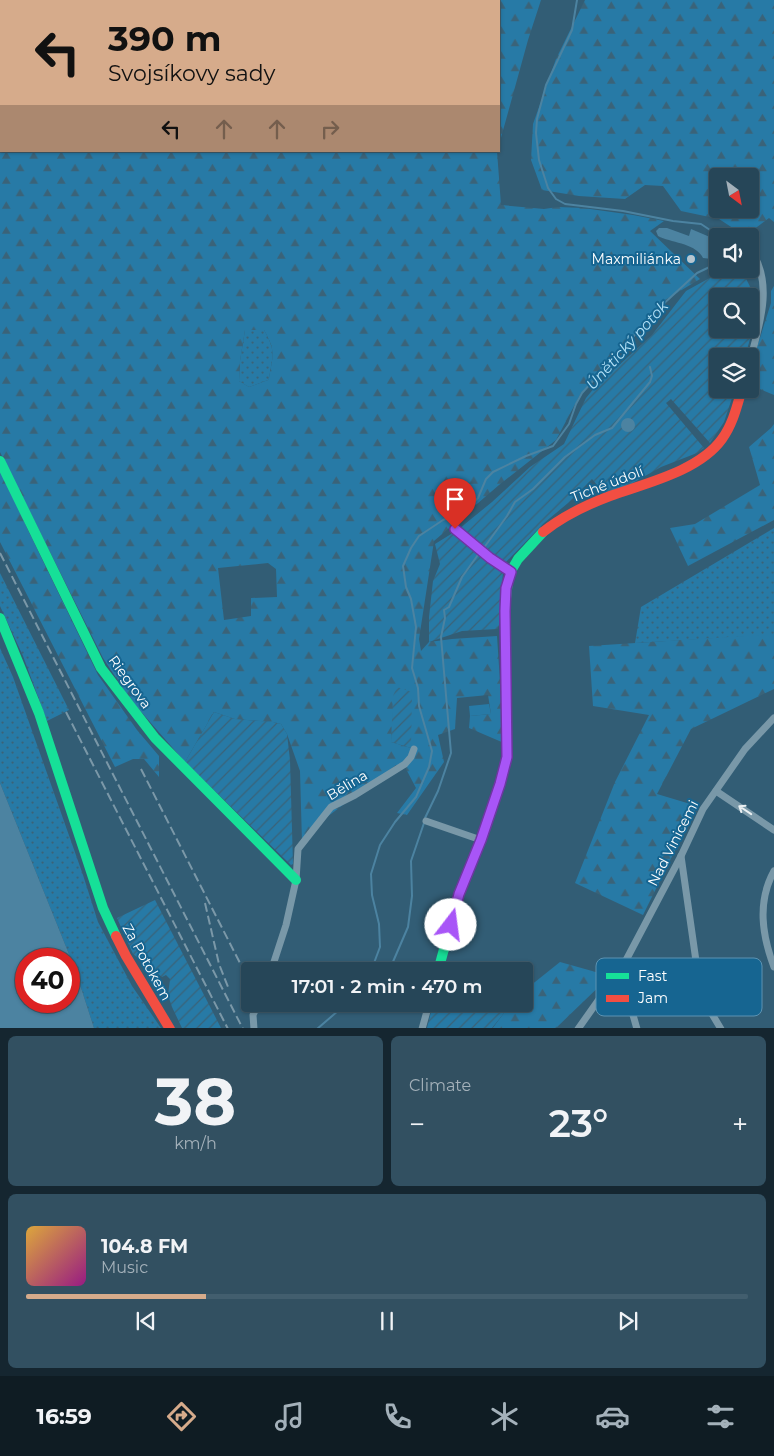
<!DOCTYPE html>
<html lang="en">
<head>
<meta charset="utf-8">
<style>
  body { margin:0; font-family:Montserrat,sans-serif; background:#325061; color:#f1f3f6; height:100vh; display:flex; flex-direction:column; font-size:19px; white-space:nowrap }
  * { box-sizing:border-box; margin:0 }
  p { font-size:16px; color:#a4b1ba }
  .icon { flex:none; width:28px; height:28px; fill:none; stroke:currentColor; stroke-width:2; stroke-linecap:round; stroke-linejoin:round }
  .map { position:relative; height:1028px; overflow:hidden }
  .drawer { display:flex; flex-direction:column; gap:8px; padding:8px; background:#152630; flex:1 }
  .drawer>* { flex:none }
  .top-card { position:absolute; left:0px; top:0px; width:500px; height:152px; box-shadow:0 1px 4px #0004,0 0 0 1px #425e6e; background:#d6ab8b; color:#111; overflow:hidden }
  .needle { width:32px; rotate:148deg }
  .fabs { position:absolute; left:709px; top:168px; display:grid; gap:10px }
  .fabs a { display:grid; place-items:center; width:50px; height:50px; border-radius:5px; background:#264658; box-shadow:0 1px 4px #0004,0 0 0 1px #425e6e; font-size:25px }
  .speed { position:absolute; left:15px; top:948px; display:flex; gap:10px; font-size:25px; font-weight:700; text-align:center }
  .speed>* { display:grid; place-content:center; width:65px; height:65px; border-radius:50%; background:#264658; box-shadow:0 1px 4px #0004,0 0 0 1px #425e6e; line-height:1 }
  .speed .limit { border:8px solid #d22; background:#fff; color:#111 }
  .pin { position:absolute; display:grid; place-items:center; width:42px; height:42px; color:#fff; margin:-51px -21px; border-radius:50% 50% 50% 0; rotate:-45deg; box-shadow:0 0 5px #0007 }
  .pin .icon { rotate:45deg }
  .me { position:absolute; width:55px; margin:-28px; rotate:15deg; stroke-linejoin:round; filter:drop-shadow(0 0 4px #0008) }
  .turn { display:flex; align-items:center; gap:18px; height:105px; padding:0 25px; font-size:22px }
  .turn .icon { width:65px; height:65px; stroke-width:2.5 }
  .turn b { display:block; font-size:35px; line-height:42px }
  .lanes { display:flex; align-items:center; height:48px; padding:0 25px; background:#0003; justify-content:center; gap:25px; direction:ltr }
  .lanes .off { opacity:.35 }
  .big { font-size:38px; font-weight:600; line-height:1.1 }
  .drawer .tile { flex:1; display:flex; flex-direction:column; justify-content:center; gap:8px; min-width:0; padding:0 18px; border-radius:8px; background:#325061 }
  .drawer .dial { align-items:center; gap:0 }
  .dial b { font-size:65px; line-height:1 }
  .song { display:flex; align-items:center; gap:15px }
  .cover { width:60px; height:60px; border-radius:8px; background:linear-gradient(135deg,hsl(40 70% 55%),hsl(310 70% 35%)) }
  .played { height:5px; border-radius:2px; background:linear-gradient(90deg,#d6ab8b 25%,#425e6e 25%) }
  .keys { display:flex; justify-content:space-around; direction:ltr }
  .heat { display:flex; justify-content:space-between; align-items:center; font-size:28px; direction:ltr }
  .drawer .tiles { flex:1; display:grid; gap:8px; grid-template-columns:1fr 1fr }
  .tile:last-child { grid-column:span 2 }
  .trip { position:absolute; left:241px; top:962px; width:292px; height:50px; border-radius:5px; background:#264658; box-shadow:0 1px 4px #0004,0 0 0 1px #425e6e; font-weight:600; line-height:50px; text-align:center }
  .dock { display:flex; height:80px; justify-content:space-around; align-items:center; background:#0f1c23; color:#a4b1ba }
  .dock .icon { width:35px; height:35px }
  .dock .active { color:#d6ab8b }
  .dock b { font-size:22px; color:#f1f3f6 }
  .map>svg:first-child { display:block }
  .grass { fill:url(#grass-dots) }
  .forest { fill:url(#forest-firs); fill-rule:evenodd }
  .garden { fill:url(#garden-furrows); fill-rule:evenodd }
  .pitch { fill:#277aa6 }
  .water { fill:#4c83a1; fill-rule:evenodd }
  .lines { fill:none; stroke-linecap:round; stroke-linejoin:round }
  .stream { stroke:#4c83a1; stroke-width:2 }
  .street { stroke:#7998a8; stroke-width:7 }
  .fast { stroke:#16e098; stroke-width:10 }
  .jam { stroke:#f24e42; stroke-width:10 }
  .rail { stroke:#7b98a8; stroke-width:2; stroke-dasharray:9 4; stroke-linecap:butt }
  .oneway { stroke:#ebf0f2 }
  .route-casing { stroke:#6d37a1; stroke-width:12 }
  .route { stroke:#a855f7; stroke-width:9 }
  .poi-dot { fill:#b7c6cf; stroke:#166591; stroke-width:2 }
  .labels { text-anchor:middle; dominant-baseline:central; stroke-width:4; stroke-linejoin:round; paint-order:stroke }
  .poi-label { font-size:14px; fill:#fff; stroke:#166591; text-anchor:end }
  .street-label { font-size:14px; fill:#fff; stroke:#166591 }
  .water-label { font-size:15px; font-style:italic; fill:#b3e1f7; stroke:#166591 }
  .key { fill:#166591; stroke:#5c93b2; stroke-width:1 }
  .key-label { font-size:14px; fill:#fff }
</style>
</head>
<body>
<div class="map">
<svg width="774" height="1029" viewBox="0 0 774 1029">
  <defs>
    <pattern id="grass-dots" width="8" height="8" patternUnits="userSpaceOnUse" patternTransform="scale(1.25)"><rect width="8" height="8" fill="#277aa6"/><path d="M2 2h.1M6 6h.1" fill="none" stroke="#3a6379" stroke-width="1.8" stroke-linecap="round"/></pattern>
    <pattern id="forest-firs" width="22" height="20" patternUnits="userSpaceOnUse" patternTransform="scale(1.25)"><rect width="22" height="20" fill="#277aa6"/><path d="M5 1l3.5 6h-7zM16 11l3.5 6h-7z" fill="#3a6379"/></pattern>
    <pattern id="garden-furrows" width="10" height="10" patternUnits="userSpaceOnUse" patternTransform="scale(1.25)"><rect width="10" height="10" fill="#277aa6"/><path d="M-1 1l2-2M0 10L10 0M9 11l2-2" fill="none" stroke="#3a6379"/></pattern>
  </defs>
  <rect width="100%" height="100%" fill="#325d75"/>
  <!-- grass -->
  <g class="grass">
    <path d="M 245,330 L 264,330 C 276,351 273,355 269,378 L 268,380 L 249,387 L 239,381 L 240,361 Z"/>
    <path d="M 774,528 L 774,635 L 635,643 L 641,607 Z"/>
    <path d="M 0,573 L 69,710 L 47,721 L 23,656 L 0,606 Z"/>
    <path d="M 0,648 L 13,677 L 83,875 L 98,922 L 132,986 L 161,1028 L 94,1028 L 75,969 L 0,783 Z"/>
  </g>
  <!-- forest -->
  <g class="forest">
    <path d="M 0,0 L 541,0 L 528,40 L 499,145 L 499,1 L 1,1 L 1,151 L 497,151 L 501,205 L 544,209 L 558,207 L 583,208 L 633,215 L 664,221 L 650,231 L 700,279 L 665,300 L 581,393 L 556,440 L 499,485 L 434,541 L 419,639 L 421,651 L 429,642 L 452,639 L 497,636 L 504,743 L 469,728 L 470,716 L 491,714 L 488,695 L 457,698 L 455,729 L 438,735 L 444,762 L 407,815 L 397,813 L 416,788 L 405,767 L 396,765 L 315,826 L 302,842 L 300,771 L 287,734 L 281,724 L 273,722 L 235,719 L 214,712 L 185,762 L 130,699 L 103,658 L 0,452 ZM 245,330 L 264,330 C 276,351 273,355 269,378 L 268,380 L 249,387 L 239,381 L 240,361 ZM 268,563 L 276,569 L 277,597 L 251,598 L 251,616 L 224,620 L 218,568 ZM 394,696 L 411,748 L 391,742 Z"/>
    <path d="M 585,0 L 774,0 L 774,222 L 769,218 L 745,236 L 719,219 L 681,211 L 663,186 L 645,185 L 625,199 L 579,196 L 542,190 L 531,160 L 533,124 L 556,59 ZM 750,176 L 750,209 L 718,209 L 718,176 Z"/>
    <path d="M 774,286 L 774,395 L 750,385 L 750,369 L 771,303 L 771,291 Z"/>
    <path d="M 774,424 L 774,520 L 688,566 L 670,528 L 695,524 L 760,485 L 749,447 L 771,428 Z"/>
    <path d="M 0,467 L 27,528 L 98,675 L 137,730 L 159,756 L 159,777 L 144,759 L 133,759 L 115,767 L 0,542 Z"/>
    <path d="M 774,634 L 774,689 L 691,729 L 657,794 L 697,806 L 643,915 L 575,883 L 615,782 L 649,715 L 593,706 L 589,646 Z"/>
    <path d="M 560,962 L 610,976 L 556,1028 L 492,1029 L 504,1013 L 500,1010 L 508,1004 L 525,1004 L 525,990 Z"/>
  </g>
  <!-- garden -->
  <g class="garden">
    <path d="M 726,269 L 741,269 L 760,306 L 745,356 L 718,356 L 718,389 L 735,389 L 724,422 L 710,443 L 671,399 L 666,403 L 704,448 L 697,453 L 661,467 L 629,485 L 604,493 L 592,479 L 568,503 L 544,523 L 504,564 L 493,557 L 460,528 L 492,502 L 530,467 L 564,444 L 586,398 L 595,387 L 652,335 L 686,291 ZM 718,296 L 750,296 L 750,329 L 718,329 Z"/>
    <path d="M 456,531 L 503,572 L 499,626 L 497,629 L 462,631 L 429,642 L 429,617 L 433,581 L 440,564 L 435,544 Z"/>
    <path d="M 397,687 L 412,692 L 411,748 L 391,742 L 393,696 Z"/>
    <path d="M 214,712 L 235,719 L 273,722 L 281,724 L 287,734 L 290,760 L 293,864 L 291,865 L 185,762 Z"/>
    <path d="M 155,900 L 221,1028 L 182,1028 L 172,1007 L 168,995 L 170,979 L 166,975 L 162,977 L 133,954 L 117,918 Z"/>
    <path d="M 433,1004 L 487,1004 L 504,1013 L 492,1028 L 427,1028 Z"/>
  </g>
  <!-- pitch -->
  <path class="pitch" d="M 489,704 L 491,714 L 470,716 L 469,706 Z"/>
  <!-- water -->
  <g class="water">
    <path d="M 659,228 L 667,228 L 689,236 L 691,229 L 717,240 L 717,256 L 712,259 L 703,258 C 696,243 671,243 658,236 L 656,231 Z"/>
    <circle cx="628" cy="425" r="7"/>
    <path d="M 0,783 L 75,969 L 94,1028 L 0,1028 ZM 26,959 L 69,959 L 69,1001 L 26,1001 Z"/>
  </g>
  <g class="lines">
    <!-- stream -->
    <g class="stream">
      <path d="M 577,0 L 572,30 L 546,85 L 537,119 L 536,133 L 539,160 L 548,188 L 556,199 L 565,204 L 623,211 L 673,221 L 701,224 L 719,236"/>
      <path d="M 483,549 L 507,516 L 515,502 L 533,489 L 565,457 L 595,435 L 612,428 L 650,382 L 652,376 L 650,367"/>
      <path d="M 425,818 L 438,791 L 451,753 L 441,637 L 445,618 L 444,610 L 449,607 L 462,577 L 480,552"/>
      <path d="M 371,971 L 380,947 L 379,924 L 372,895 L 371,874 L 380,845 L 395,822 L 416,797 L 429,767 L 432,751 L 419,706 L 418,688 L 412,668 L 416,627 L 411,599 L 406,587 L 403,566 L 411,548 L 419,536 L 443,520 L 467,509 L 478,498 L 486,479 L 493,472 L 526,456 L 553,446 L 569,424 L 576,404 L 582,393 L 660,307 L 697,273 L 718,263"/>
      <path d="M 389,971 L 408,927 L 412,896 L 411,861 L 424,823"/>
      <path d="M 317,1029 L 346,1004"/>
    </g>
    <!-- street -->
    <g class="street">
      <path d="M 736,235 L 737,236"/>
      <path d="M 750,249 C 774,282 760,324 750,360"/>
      <path d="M 455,529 L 490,558 L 511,572"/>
      <path d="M 716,791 L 774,830"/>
      <path d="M 426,821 L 481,840"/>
      <path d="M 681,856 L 699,982 L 712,1014 L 721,1029"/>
      <path d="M 774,871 C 757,902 762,935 774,967"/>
      <path d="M 624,964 L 630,974 L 633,1015 L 637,1029"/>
      <path d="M 271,971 L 286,925 L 296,880 L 298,849 L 331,807 L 355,795 L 405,764 L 411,757 L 414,749"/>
      <path d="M 254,1029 L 253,1015 L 258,1004"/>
      <path d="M 422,1029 L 429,1004"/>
      <path d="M 578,1029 L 624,964 L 681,856 L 703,809 L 745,749 L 774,718"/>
    </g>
    <!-- fast -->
    <g class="fast">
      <path d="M 0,461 L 101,668 L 155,738 L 296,880"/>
      <path d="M 0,618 L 39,713 L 103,908 L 116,936"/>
      <path d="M 438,971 L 459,894 L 481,840 L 500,785 L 507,757 L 505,607 L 508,581 L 511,571 L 518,559 L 543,532"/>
    </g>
    <!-- jam -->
    <g class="jam">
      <path d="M 543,532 C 563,516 586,505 610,496 C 646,483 699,471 722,439 C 733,424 737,406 742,389"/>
      <path d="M 116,936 L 126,956 L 170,1029"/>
    </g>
    <!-- rail -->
    <g class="rail">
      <path d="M 0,553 L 243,1029"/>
      <path d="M 66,712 L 228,1029"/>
      <path d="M 141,769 L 242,967"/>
      <path d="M 205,903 L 219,964 L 228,987"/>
    </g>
  </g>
  <!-- one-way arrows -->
  <defs><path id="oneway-shaft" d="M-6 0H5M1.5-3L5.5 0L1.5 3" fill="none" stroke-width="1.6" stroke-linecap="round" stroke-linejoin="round" transform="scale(1.25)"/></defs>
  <use class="oneway" href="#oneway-shaft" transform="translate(745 810) rotate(-146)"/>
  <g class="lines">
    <defs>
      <path id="route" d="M 451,925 L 459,894 L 481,840 L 500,784 L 507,757 L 505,611 L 506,588 L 511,572 L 490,558 L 455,529"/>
    </defs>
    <!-- route casing -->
    <use href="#route" class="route-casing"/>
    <!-- route -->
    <use href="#route" class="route"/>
  </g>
  <!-- markers -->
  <circle class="poi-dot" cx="691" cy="259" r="5"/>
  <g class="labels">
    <!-- poi labels -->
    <g class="poi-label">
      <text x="681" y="259">Maxmiliánka</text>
    </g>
    <!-- street labels -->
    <g class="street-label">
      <text transform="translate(607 484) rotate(-21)">Tiché údolí</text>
      <text transform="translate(130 682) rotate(54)">Riegrova</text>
      <text transform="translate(347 785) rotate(-31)">Bělina</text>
      <text transform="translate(673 843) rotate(-63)">Nad Vinicemi</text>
      <text transform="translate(147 962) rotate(61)">Za Potokem</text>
    </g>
    <!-- water labels -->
    <g class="water-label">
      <text transform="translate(627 345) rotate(-48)">Únětický potok</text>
    </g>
  </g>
  <!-- legend -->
  <rect x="596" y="958" width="166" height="58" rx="8" class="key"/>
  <rect x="606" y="973" width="23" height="6" fill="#16e098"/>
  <rect x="606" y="995" width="23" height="7" fill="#f24e42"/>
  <g class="key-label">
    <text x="638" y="981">Fast</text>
    <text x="638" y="1003">Jam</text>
  </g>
</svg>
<div class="fabs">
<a><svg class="needle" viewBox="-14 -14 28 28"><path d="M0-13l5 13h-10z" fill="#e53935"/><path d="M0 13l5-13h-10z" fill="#a4b1ba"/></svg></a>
<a><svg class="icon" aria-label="sound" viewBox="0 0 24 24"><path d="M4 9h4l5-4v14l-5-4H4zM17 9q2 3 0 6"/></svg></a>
<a><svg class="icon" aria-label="search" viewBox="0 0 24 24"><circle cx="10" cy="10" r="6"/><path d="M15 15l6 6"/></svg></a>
<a><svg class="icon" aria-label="layers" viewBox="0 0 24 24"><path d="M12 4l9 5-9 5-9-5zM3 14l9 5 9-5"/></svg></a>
</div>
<div class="speed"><div class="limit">40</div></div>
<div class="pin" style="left:455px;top:529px;background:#d93025"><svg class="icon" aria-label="arrive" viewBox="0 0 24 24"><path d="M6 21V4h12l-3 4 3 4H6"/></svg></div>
<svg class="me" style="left:451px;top:925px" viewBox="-20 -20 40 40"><circle r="19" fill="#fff"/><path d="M0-13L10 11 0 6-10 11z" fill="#a855f7"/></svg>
<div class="trip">17:01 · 2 min · 470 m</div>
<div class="top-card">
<div class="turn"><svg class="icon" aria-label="left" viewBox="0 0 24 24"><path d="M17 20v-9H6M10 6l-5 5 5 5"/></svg><div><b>390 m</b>Svojsíkovy sady</div></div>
<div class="lanes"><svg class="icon" aria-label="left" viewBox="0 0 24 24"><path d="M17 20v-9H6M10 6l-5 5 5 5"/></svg><svg class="icon off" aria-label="ahead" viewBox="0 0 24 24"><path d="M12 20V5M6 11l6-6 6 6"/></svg><svg class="icon off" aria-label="ahead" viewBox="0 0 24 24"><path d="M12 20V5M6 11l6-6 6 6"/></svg><svg class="icon off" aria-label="right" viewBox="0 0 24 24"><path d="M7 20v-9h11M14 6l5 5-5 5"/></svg></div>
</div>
</div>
<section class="drawer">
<div class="tiles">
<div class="tile dial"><b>38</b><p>km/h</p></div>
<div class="tile"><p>Climate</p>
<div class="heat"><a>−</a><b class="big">23°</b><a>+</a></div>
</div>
<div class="tile">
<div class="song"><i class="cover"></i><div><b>104.8 FM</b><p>Music</p></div></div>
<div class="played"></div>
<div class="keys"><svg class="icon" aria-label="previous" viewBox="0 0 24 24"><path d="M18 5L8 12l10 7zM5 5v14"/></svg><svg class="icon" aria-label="pause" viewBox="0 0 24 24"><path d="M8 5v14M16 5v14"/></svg><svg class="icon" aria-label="next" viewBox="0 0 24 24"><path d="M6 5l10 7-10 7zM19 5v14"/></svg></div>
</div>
</div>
</section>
<nav class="dock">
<b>16:59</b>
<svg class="icon active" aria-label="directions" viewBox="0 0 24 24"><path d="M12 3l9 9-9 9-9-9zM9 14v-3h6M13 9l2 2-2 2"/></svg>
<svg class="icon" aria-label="music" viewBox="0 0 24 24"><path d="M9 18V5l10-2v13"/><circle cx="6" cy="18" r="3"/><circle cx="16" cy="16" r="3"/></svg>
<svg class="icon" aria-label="phone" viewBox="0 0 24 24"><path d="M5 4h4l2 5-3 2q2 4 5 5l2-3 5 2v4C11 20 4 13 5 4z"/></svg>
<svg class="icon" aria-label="climate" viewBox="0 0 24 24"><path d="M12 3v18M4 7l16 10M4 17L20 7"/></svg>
<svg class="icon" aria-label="car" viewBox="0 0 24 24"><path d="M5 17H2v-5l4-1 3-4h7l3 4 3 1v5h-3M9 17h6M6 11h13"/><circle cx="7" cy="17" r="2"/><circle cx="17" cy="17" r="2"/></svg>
<svg class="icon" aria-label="filters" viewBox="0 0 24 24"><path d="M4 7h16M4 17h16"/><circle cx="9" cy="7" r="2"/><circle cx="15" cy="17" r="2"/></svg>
</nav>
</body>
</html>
